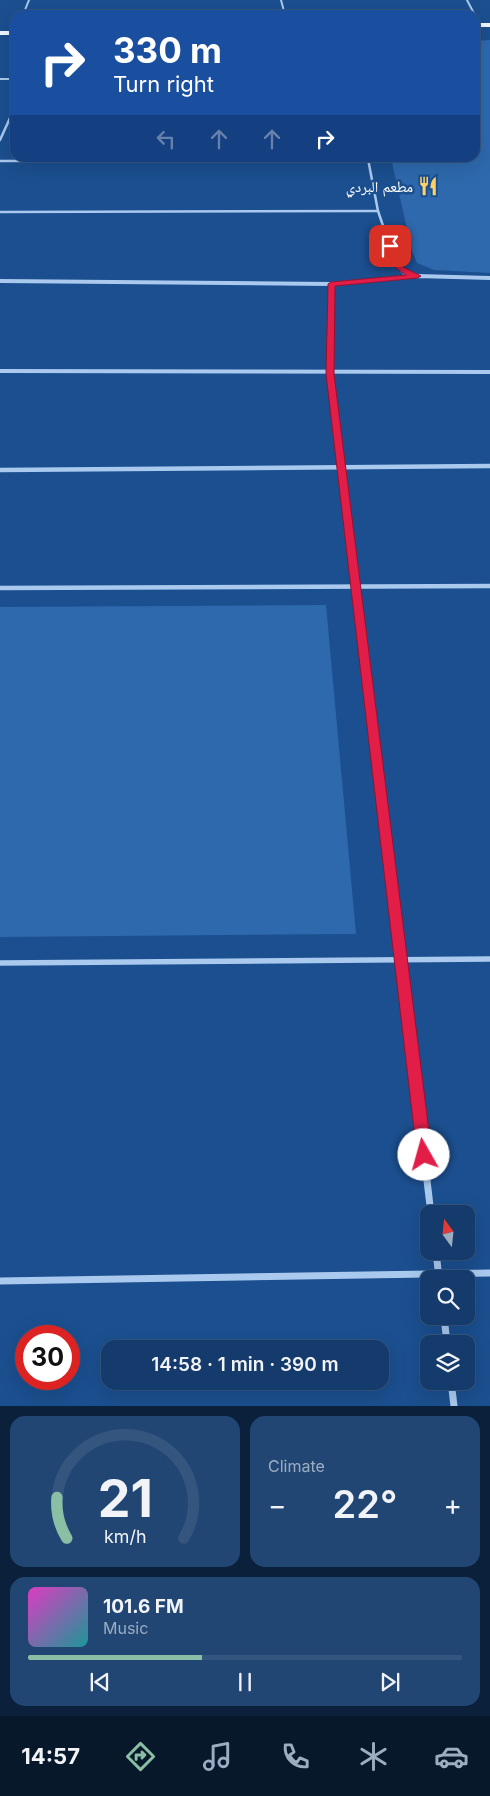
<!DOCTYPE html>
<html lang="en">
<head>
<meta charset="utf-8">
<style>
  body { margin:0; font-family:Inter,"Noto Naskh Arabic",sans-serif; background:#214673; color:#f1f3f6; height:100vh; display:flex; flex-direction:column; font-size:19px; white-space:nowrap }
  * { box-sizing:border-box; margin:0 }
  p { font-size:16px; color:#9dadc1 }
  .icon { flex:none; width:28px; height:28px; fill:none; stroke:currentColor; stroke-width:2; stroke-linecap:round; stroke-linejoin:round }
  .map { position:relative; height:1406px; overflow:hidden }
  .sheet { display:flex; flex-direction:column; gap:10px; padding:10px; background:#0b203b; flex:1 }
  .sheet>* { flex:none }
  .top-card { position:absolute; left:10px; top:10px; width:470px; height:152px; border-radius:15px; box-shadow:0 5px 20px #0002,0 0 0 1px #33557e; background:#1a4fa0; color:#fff; overflow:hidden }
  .needle { width:32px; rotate:345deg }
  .buttons { position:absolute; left:420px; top:1205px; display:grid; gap:10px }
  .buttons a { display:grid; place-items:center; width:55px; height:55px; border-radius:10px; background:#143b6b; box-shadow:0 5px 20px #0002,0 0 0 1px #33557e; font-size:25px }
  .speed { position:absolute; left:15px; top:1325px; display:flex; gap:10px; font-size:25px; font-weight:700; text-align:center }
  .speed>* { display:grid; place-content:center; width:65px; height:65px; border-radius:50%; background:#143b6b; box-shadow:0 5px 20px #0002,0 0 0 1px #33557e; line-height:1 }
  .speed .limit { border:8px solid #d22; background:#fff; color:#111 }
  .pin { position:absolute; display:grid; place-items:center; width:42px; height:42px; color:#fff; margin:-21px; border-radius:10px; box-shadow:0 2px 8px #0006 }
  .me { position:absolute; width:55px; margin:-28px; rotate:353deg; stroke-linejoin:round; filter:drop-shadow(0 0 4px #0008) }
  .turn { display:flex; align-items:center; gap:18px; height:105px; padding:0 20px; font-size:22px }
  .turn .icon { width:65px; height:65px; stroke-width:2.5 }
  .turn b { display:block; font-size:35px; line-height:42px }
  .lanes { display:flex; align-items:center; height:48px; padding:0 20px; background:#0003; justify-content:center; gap:25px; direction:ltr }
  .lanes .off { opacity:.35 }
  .big { font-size:38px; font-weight:600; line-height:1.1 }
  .sheet .card { flex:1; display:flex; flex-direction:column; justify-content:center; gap:8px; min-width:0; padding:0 18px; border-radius:15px; background:#214673 }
  .sheet .dial { align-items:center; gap:0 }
  .dial svg { height:130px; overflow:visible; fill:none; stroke:#33557e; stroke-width:7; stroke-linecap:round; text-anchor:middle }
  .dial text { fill:#f1f3f6; stroke:none }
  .song { display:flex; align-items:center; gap:15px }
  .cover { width:60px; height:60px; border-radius:8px; background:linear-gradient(135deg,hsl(310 70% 55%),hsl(180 70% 35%)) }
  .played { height:5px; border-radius:2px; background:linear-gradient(90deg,#8abfa5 40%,#33557e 40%) }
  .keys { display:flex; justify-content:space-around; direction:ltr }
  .heat { display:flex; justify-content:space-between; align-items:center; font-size:28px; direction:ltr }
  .sheet .tiles { flex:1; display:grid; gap:10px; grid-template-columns:1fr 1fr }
  .card:last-child { grid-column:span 2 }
  .trip { position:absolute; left:101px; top:1340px; width:288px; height:50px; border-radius:15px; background:#143b6b; box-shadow:0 5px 20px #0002,0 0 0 1px #33557e; font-weight:600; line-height:50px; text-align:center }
  .tabs { display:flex; height:80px; justify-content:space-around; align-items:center; background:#08182b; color:#9dadc1 }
  .tabs .icon { width:35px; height:35px }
  .tabs .active { color:#8abfa5 }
  .tabs b { font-size:22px; color:#f1f3f6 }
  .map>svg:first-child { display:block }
  .green { fill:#2e69ad }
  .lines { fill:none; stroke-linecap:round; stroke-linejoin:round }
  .street-far5 { stroke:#a9c9ee; stroke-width:2 }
  .street-far4 { stroke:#a9c9ee; stroke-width:2.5 }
  .street-far3 { stroke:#a9c9ee; stroke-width:4 }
  .street-far2 { stroke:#a9c9ee; stroke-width:4.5 }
  .street-far1 { stroke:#a9c9ee; stroke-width:5.5 }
  .street { stroke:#a9c9ee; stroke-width:7 }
  .primary { fill:#f0f6ff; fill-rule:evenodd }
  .route { fill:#e11d48; stroke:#92132f }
  .labels { text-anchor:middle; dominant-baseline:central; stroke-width:5; stroke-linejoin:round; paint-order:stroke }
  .far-poi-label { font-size:15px; fill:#fff; stroke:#1b4f8f; text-anchor:end }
</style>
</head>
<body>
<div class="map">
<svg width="490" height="1406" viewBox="0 0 490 1406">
  <rect width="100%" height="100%" fill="#1b4f8f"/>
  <!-- green -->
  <g class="green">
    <path d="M 490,40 L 490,273 L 434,270 L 417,263 L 412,251 L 391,158 L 475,158 L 475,41 Z"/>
    <path d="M 326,605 L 356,934 L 0,937 L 0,607 Z"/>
  </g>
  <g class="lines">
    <!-- street-far5 -->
    <g class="street-far5">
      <path d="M 281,0 L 285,15"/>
      <path d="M 467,0 L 480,25"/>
      <path d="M 23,15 L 29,0"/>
      <path d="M 0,79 L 15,79"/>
      <path d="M 10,119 L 15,108"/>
    </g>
    <!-- street-far4 -->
    <g class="street-far4">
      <path d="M 0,140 L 10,118"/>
      <path d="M 368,159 L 378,211 L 396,264 L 402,270"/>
      <path d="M 0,161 L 368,160"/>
      <path d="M 0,212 L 378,211"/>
    </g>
    <!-- street-far3 -->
    <g class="street-far3">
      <path d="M 401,269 L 405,273 L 415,275"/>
      <path d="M 0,281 L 331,284 L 418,276 L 490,278"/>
      <path d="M 331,284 L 330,373 L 341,462"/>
      <path d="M 0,371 L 490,372"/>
    </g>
    <!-- street-far2 -->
    <g class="street-far2">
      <path d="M 340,460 L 370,705"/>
      <path d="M 0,470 L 490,466"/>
      <path d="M 0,588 L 490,586"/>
    </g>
    <!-- street-far1 -->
    <g class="street-far1">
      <path d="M 370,704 L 407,1014"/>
      <path d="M 0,963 L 490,959"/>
    </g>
    <!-- street -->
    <g class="street">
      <path d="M 407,1013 L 431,1214"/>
      <path d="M 436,1251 L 439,1279"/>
      <path d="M 0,1281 L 490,1273"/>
      <path d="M 444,1316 L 447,1344"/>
      <path d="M 451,1381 L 454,1406"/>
    </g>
    <!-- primary -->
    <g class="primary">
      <rect x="475" y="23" width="15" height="4"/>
      <rect x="0" y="31" width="15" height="4"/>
    </g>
  </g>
  <!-- route -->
  <path class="route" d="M 388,245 L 394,246 L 403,267 L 421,276 L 418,278 L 335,286 L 334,374 L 432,1155 L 430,1160 L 424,1162 L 419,1160 L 417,1155 L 326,374 L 328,284 L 331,282 L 406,275 L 396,268 Z"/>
  <!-- icons -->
  <defs>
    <symbol id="restaurant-bare" viewBox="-9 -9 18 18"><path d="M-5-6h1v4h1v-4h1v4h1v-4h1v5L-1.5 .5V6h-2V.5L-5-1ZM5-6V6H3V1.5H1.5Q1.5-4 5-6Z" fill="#ffd166" stroke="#1b4f8f" stroke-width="2.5" paint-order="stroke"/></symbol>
  </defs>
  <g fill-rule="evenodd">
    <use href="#restaurant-bare" x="414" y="172" width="28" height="28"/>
  </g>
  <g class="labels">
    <!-- far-poi labels -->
    <g class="far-poi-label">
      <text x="413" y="186">مطعم البردي</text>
    </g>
  </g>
</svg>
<div class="buttons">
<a><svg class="needle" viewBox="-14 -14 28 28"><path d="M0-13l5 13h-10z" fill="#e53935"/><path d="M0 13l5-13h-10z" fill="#9dadc1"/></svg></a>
<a><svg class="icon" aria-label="search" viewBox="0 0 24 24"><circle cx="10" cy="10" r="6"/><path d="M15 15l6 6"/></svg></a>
<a><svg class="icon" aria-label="layers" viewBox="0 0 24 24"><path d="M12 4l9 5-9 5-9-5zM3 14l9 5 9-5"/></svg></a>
</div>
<div class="speed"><div class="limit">30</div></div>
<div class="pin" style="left:390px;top:246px;background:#d93025"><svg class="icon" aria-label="arrive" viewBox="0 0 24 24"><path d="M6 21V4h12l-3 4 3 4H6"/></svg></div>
<svg class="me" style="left:424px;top:1155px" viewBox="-20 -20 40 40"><circle r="19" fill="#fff"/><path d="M0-13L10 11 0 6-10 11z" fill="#e11d48"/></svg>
<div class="trip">14:58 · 1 min · 390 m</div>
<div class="top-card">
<div class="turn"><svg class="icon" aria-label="right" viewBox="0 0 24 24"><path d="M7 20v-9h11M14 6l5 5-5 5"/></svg><div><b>330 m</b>Turn right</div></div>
<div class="lanes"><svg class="icon off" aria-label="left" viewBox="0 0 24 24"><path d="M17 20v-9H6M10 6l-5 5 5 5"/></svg><svg class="icon off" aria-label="ahead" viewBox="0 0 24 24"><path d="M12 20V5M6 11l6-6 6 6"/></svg><svg class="icon off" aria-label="ahead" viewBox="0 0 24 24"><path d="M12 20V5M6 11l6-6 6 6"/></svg><svg class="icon" aria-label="right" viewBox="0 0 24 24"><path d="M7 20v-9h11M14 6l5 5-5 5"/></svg></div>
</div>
</div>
<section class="sheet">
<div class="tiles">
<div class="card dial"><svg viewBox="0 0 100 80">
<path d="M14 69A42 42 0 1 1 86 69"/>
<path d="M14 69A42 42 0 0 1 8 44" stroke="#8abfa5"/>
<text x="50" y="56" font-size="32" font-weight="700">21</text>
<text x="50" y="72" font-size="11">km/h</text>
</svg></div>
<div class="card"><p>Climate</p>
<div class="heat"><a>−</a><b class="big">22°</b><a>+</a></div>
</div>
<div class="card">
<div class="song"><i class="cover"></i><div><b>101.6 FM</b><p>Music</p></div></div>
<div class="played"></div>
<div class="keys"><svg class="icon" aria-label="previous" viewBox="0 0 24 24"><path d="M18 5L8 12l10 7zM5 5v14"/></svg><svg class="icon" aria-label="pause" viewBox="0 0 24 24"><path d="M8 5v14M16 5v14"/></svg><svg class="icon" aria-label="next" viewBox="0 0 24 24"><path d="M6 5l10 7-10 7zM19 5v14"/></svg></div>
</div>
</div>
</section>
<nav class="tabs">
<b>14:57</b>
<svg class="icon active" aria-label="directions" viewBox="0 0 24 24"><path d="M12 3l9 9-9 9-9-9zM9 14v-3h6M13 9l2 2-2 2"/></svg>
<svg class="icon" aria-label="music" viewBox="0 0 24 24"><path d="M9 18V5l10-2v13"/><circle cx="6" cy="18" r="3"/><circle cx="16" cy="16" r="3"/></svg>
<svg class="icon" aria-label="phone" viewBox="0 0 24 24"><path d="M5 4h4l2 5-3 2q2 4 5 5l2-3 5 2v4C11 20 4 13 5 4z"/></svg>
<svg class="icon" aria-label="climate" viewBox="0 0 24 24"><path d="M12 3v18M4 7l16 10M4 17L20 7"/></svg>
<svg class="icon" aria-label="car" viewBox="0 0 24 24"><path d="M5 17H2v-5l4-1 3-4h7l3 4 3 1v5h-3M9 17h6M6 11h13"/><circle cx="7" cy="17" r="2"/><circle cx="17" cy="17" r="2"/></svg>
</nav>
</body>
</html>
